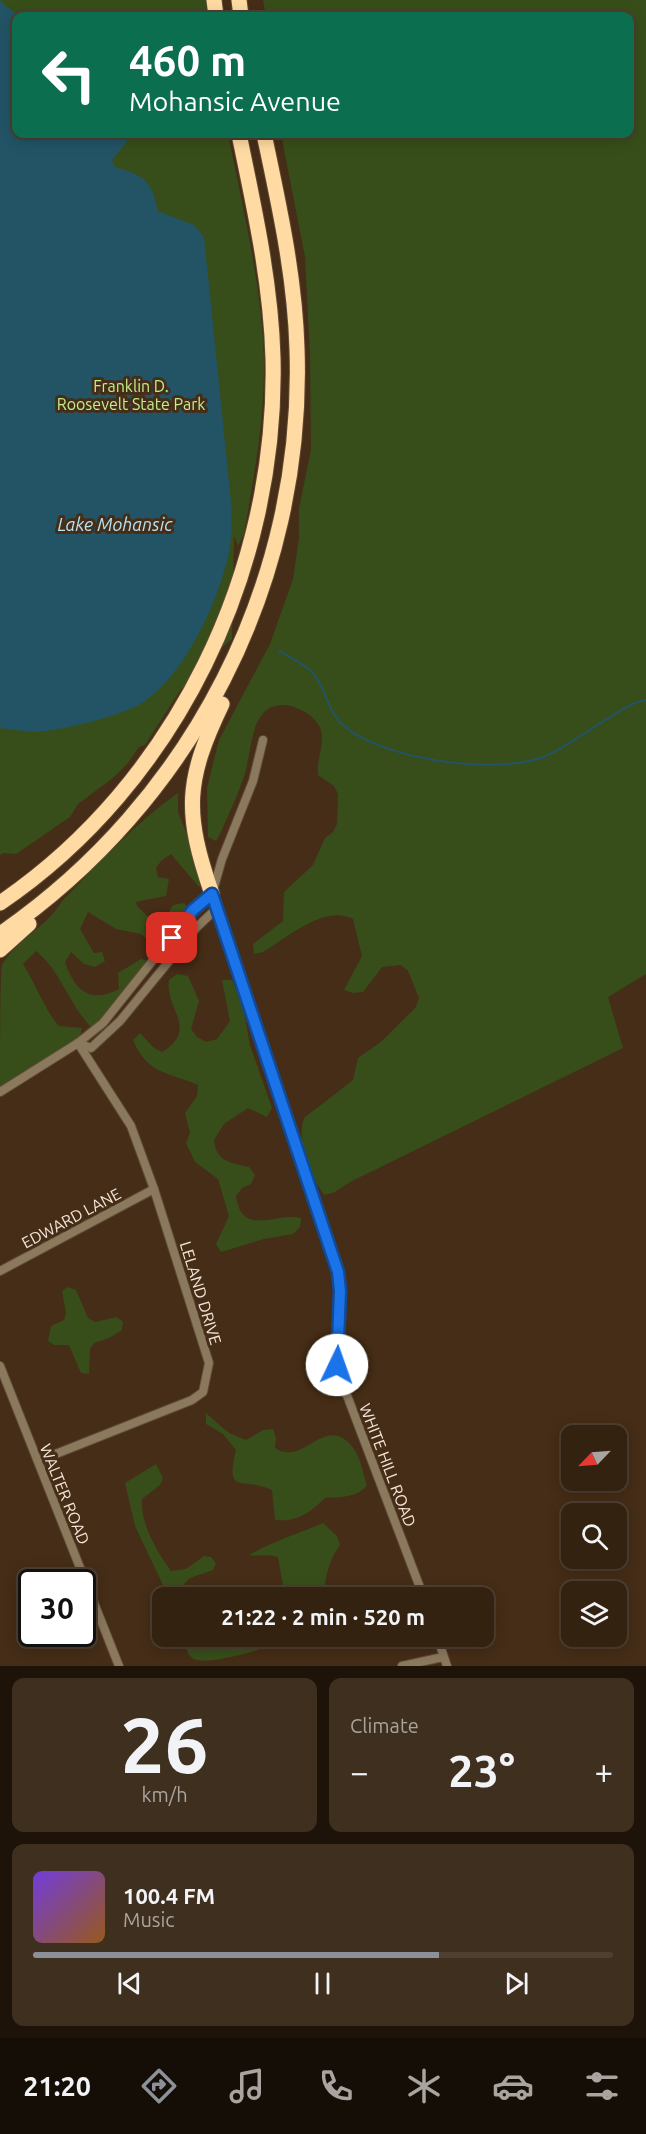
<!DOCTYPE html>
<html lang="en">
<head>
<meta charset="utf-8">
<style>
  body { margin:0; font-family:Ubuntu,sans-serif; background:#3f2f1f; color:#f1f3f6; height:100vh; display:flex; flex-direction:column; font-size:22px; white-space:nowrap }
  * { box-sizing:border-box; margin:0 }
  p { font-size:20px; color:#a9a49f }
  .icon { flex:none; width:33px; height:33px; fill:none; stroke:currentColor; stroke-width:2; stroke-linecap:round; stroke-linejoin:round }
  .map { position:relative; height:1666px; overflow:hidden }
  .sheet { display:flex; flex-direction:column; gap:12px; padding:12px; background:#1d1309; flex:1 }
  .sheet>* { flex:none }
  .top-card { position:absolute; left:12px; top:12px; width:622px; height:126px; border-radius:12px; box-shadow:0 3px 15px #0003,0 0 0 2px #4e3f31; background:#0b6e4f; color:#fff; overflow:hidden }
  .needle { width:39px; rotate:245deg }
  .buttons { position:absolute; left:561px; top:1425px; display:grid; gap:12px }
  .buttons a { display:grid; place-items:center; width:66px; height:66px; border-radius:12px; background:#342211; box-shadow:0 3px 15px #0003,0 0 0 2px #4e3f31; font-size:30px }
  .speed { position:absolute; left:18px; top:1569px; display:flex; gap:12px; font-size:30px; font-weight:700; text-align:center }
  .speed>* { display:grid; place-content:center; width:78px; height:78px; border-radius:50%; background:#342211; box-shadow:0 3px 15px #0003,0 0 0 2px #4e3f31; line-height:1 }
  .speed .limit { border:3px solid #111; border-radius:9px; background:#fff; color:#111 }
  .pin { position:absolute; display:grid; place-items:center; width:51px; height:51px; color:#fff; margin:-26px; border-radius:12px; box-shadow:0 3px 9px #0006 }
  .me { position:absolute; width:66px; margin:-33px; rotate:3deg; stroke-linejoin:round; filter:drop-shadow(0 0 4px #0008) }
  .turn { display:flex; align-items:center; gap:21px; height:126px; padding:0 18px; font-size:27px }
  .turn .icon { width:78px; height:78px; stroke-width:2.5 }
  .turn b { display:block; font-size:42px; line-height:51px }
  .big { font-size:45px; font-weight:600; line-height:1.1 }
  .sheet .tile { flex:1; display:flex; flex-direction:column; justify-content:center; gap:9px; min-width:0; padding:0 21px; border-radius:12px; background:#3f2f1f }
  .sheet .dial { align-items:center; gap:0 }
  .dial b { font-size:78px; line-height:1 }
  .song { display:flex; align-items:center; gap:18px }
  .cover { width:72px; height:72px; border-radius:9px; background:linear-gradient(135deg,hsl(260 70% 55%),hsl(30 70% 35%)) }
  .played { height:6px; border-radius:3px; background:linear-gradient(90deg,#8c9099 70%,#4e3f31 70%) }
  .keys { display:flex; justify-content:space-around; direction:ltr }
  .heat { display:flex; justify-content:space-between; align-items:center; font-size:33px; direction:ltr }
  .sheet .tiles { flex:1; display:grid; gap:12px; grid-template-columns:1fr 1fr }
  .tile:last-child { grid-column:span 2 }
  .trip { position:absolute; left:152px; top:1587px; width:342px; height:60px; border-radius:12px; background:#342211; box-shadow:0 3px 15px #0003,0 0 0 2px #4e3f31; font-weight:600; line-height:60px; text-align:center }
  .tabs { display:flex; height:96px; justify-content:space-around; align-items:center; background:#150e07; color:#a9a49f }
  .tabs .icon { width:42px; height:42px }
  .tabs .active { color:#8c9099 }
  .tabs b { font-size:27px; color:#f1f3f6 }
  .map>svg:first-child { display:block }
  .green { fill:#384e1a }
  .water { fill:#225466 }
  .lines { fill:none; stroke-linecap:round; stroke-linejoin:round }
  .stream { stroke:#225466; stroke-width:2 }
  .street-casing { stroke:#614b36; stroke-width:10 }
  .highway-casing { stroke:#614b36; stroke-width:17 }
  .street { stroke:#8b795d; stroke-width:8 }
  .highway { stroke:#ffdba3; stroke-width:15 }
  .route-casing { stroke:#114b97; stroke-width:15 }
  .route { stroke:#1a73e8; stroke-width:10 }
  .labels { text-anchor:middle; dominant-baseline:central; stroke-width:6; stroke-linejoin:round; paint-order:stroke }
  .park-label { font-size:16px; fill:#c1ee8e; stroke:#452d17 }
  .street-label { font-size:16px; fill:#f5e6d9; stroke:#452d17 }
  .water-label { font-size:18px; font-style:italic; fill:#b5e2f4; stroke:#452d17 }
</style>
</head>
<body>
<div class="map">
<svg width="646" height="1666" viewBox="0 0 646 1666">
  <rect width="100%" height="100%" fill="#452d17"/>
  <!-- green -->
  <g class="green">
    <path d="M 0,0 L 207,0 L 209,16 L 16,16 L 16,134 L 228,134 C 243,208 261,282 264,358 C 265,418 254,476 244,534 L 238,546 L 234,536 L 232,639 L 203,664 L 194,683 L 181,689 L 145,745 L 139,747 L 128,763 L 113,778 L 78,804 L 70,817 L 16,854 L 3,853 L 0,855 Z"/>
    <path d="M 263,0 L 646,0 L 646,974 L 608,997 L 623,1048 L 350,1182 L 333,1193 L 324,1195 C 309,1173 296,1144 304,1118 L 353,1080 L 358,1058 L 382,1041 L 416,1007 L 419,998 L 408,971 L 401,965 L 382,967 L 363,992 L 353,993 L 344,990 L 362,956 L 353,919 C 325,904 288,937 263,952 L 254,954 L 253,944 L 283,921 L 284,892 L 313,865 L 325,838 L 333,832 L 337,824 L 338,794 L 334,786 L 318,775 C 316,761 325,743 321,730 C 317,718 305,711 294,707 C 282,703 269,705 261,716 C 251,729 250,756 245,773 C 239,793 229,813 221,832 L 216,841 L 208,837 L 207,788 L 219,740 L 270,644 L 293,579 L 299,538 L 299,508 L 311,450 L 310,355 L 305,257 L 281,134 L 630,134 L 630,16 L 266,16 Z"/>
    <path d="M 178,793 L 178,812 L 205,879 L 199,887 L 171,854 L 161,861 L 156,868 L 158,877 L 169,879 L 166,896 L 136,902 L 137,906 L 153,922 L 168,914 L 173,905 L 184,903 L 189,910 L 157,947 L 141,934 L 116,929 L 88,912 L 80,929 L 94,953 L 102,952 L 105,961 L 95,967 L 84,964 L 71,952 L 65,962 C 75,991 90,1004 119,989 L 118,973 L 141,959 L 148,961 L 105,1018 L 91,1027 C 69,1004 60,970 36,951 L 23,964 C 35,983 46,1012 59,1026 L 82,1028 L 80,1036 L 0,1090 C 0,1073 0,973 2,965 C 17,939 48,926 62,901 C 99,864 135,823 178,793 Z"/>
    <path d="M 177,974 L 188,976 L 199,1001 L 191,1029 L 197,1037 L 206,1042 L 217,1039 L 230,1021 L 222,980 L 232,980 L 243,1006 L 250,1045 L 272,1108 L 267,1117 L 248,1108 L 224,1124 L 214,1140 C 216,1161 230,1163 249,1167 L 255,1175 L 251,1184 L 242,1188 L 236,1196 C 242,1238 276,1212 301,1218 L 300,1227 L 293,1234 L 264,1239 L 221,1252 L 216,1244 L 229,1216 L 218,1179 L 195,1162 L 186,1143 L 190,1133 L 185,1113 L 197,1096 L 198,1085 C 168,1072 148,1075 133,1040 L 140,1033 L 154,1048 L 162,1052 C 200,1030 164,1007 169,980 Z"/>
    <path d="M 68,1287 L 76,1290 L 88,1318 L 95,1322 L 117,1317 L 123,1322 L 122,1330 L 109,1338 L 94,1343 L 90,1349 L 89,1374 L 81,1373 L 69,1345 L 54,1345 L 48,1341 L 51,1326 L 64,1320 L 66,1313 L 62,1291 Z"/>
    <path d="M 206,1413 L 229,1433 L 246,1440 L 263,1430 L 273,1429 L 276,1438 L 275,1448 C 304,1468 326,1410 354,1449 C 361,1459 363,1474 367,1485 C 358,1498 339,1497 325,1498 C 311,1512 296,1523 275,1520 L 272,1490 C 245,1476 224,1498 236,1450 L 223,1434 L 206,1424 Z"/>
    <path d="M 156,1464 L 163,1478 L 160,1485 L 142,1499 C 140,1523 157,1552 171,1571 L 186,1569 L 204,1556 L 211,1557 L 216,1563 L 213,1570 L 190,1578 L 184,1584 L 187,1597 L 162,1598 L 162,1622 L 151,1610 L 152,1604 L 164,1595 L 164,1587 L 135,1526 L 125,1483 Z"/>
    <path d="M 323,1523 L 337,1536 L 340,1545 C 330,1557 323,1582 325,1597 L 285,1597 L 278,1557 C 267,1553 260,1557 249,1555 C 273,1541 298,1534 323,1523 Z"/>
    <path d="M 398,1588 L 407,1593 L 404,1597 L 378,1597 Z"/>
    <path d="M 253,1637 L 307,1637 L 264,1645 L 258,1650 C 244,1654 203,1666 192,1658 C 187,1653 184,1643 181,1637 L 208,1637 L 218,1645 C 229,1645 242,1638 253,1637 Z"/>
  </g>
  <!-- water -->
  <path class="water" d="M 0,0 C 20,23 27,11 52,13 C 58,13 65,15 71,16 L 16,16 L 16,134 L 133,134 L 112,160 L 115,167 C 145,176 151,180 158,211 L 194,225 L 204,237 L 231,502 C 232,521 232,539 228,557 C 217,604 184,676 142,703 C 122,716 55,732 32,732 C 21,731 10,729 0,728 Z"/>
  <g class="lines">
    <!-- stream -->
    <path class="stream" d="M 279,651 C 289,657 305,664 313,673 C 326,688 327,710 342,724 C 380,760 495,775 543,757 C 572,746 624,702 646,700"/>
    <defs>
      <g id="street">
        <path d="M 212,894 L 338,1272 C 342,1306 332,1343 340,1377 L 424,1598"/>
        <path d="M 78,1043 L 91,1048 L 120,1021 L 197,927 L 217,908"/>
        <path d="M 0,1092 L 78,1043 L 103,1023 L 193,910 L 212,894 L 222,859 L 253,781 L 263,740"/>
        <path d="M 0,1271 L 154,1189"/>
        <path d="M 0,1366 L 119,1666"/>
        <path d="M 38,1461 L 192,1400 L 203,1392 L 209,1363 L 154,1189 L 131,1126 L 78,1043"/>
        <path d="M 437,1636 L 447,1666"/>
        <path d="M 402,1666 L 443,1657"/>
      </g>
      <g id="highway">
        <path d="M 214,0 L 216,16"/>
        <path d="M 239,0 L 241,16"/>
        <path d="M 212,894 C 184,813 185,781 222,704"/>
        <path d="M 0,903 C 177,783 278,569 273,358 C 271,282 254,207 239,134"/>
        <path d="M 0,934 C 192,802 305,582 297,349 C 295,276 279,205 264,134"/>
        <path d="M 0,950 L 29,924"/>
      </g>
    </defs>
    <!-- street casing -->
    <use href="#street" class="street-casing"/>
    <!-- highway casing -->
    <use href="#highway" class="highway-casing"/>
    <!-- street -->
    <use href="#street" class="street"/>
    <!-- highway -->
    <use href="#highway" class="highway"/>
  </g>
  <g class="lines">
    <defs>
      <path id="route" d="M 172,938 L 193,910 L 212,894 L 338,1272 L 340,1291 L 337,1365"/>
    </defs>
    <!-- route casing -->
    <use href="#route" class="route-casing"/>
    <!-- route -->
    <use href="#route" class="route"/>
  </g>
  <g class="labels">
    <!-- park labels -->
    <g class="park-label">
      <text x="131" y="386">Franklin D.<tspan x="131" dy="18">Roosevelt State Park</tspan></text>
    </g>
    <!-- street labels -->
    <g class="street-label">
      <text transform="translate(71 1218) rotate(-28)">EDWARD LANE</text>
      <text transform="translate(201 1293) rotate(73)">LELAND DRIVE</text>
      <text transform="translate(388 1465) rotate(69)">WHITE HILL ROAD</text>
      <text transform="translate(65 1494) rotate(68)">WALTER ROAD</text>
    </g>
    <!-- water labels -->
    <g class="water-label">
      <text x="115" y="524">Lake Mohansic</text>
    </g>
  </g>
</svg>
<div class="buttons">
<a><svg class="needle" viewBox="-14 -14 28 28"><path d="M0-13l5 13h-10z" fill="#e53935"/><path d="M0 13l5-13h-10z" fill="#a9a49f"/></svg></a>
<a><svg class="icon" aria-label="search" viewBox="0 0 24 24"><circle cx="10" cy="10" r="6"/><path d="M15 15l6 6"/></svg></a>
<a><svg class="icon" aria-label="layers" viewBox="0 0 24 24"><path d="M12 4l9 5-9 5-9-5zM3 14l9 5 9-5"/></svg></a>
</div>
<div class="speed"><div class="limit">30</div></div>
<div class="pin" style="left:172px;top:938px;background:#d93025"><svg class="icon" aria-label="arrive" viewBox="0 0 24 24"><path d="M6 21V4h12l-3 4 3 4H6"/></svg></div>
<svg class="me" style="left:337px;top:1365px" viewBox="-20 -20 40 40"><circle r="19" fill="#fff"/><path d="M0-13L10 11 0 6-10 11z" fill="#1a73e8"/></svg>
<div class="trip">21:22 · 2 min · 520 m</div>
<div class="top-card">
<div class="turn"><svg class="icon" aria-label="left" viewBox="0 0 24 24"><path d="M17 20v-9H6M10 6l-5 5 5 5"/></svg><div><b>460 m</b>Mohansic Avenue</div></div>
</div>
</div>
<section class="sheet">
<div class="tiles">
<div class="tile dial"><b>26</b><p>km/h</p></div>
<div class="tile"><p>Climate</p>
<div class="heat"><a>−</a><b class="big">23°</b><a>+</a></div>
</div>
<div class="tile">
<div class="song"><i class="cover"></i><div><b>100.4 FM</b><p>Music</p></div></div>
<div class="played"></div>
<div class="keys"><svg class="icon" aria-label="previous" viewBox="0 0 24 24"><path d="M18 5L8 12l10 7zM5 5v14"/></svg><svg class="icon" aria-label="pause" viewBox="0 0 24 24"><path d="M8 5v14M16 5v14"/></svg><svg class="icon" aria-label="next" viewBox="0 0 24 24"><path d="M6 5l10 7-10 7zM19 5v14"/></svg></div>
</div>
</div>
</section>
<nav class="tabs">
<b>21:20</b>
<svg class="icon active" aria-label="directions" viewBox="0 0 24 24"><path d="M12 3l9 9-9 9-9-9zM9 14v-3h6M13 9l2 2-2 2"/></svg>
<svg class="icon" aria-label="music" viewBox="0 0 24 24"><path d="M9 18V5l10-2v13"/><circle cx="6" cy="18" r="3"/><circle cx="16" cy="16" r="3"/></svg>
<svg class="icon" aria-label="phone" viewBox="0 0 24 24"><path d="M5 4h4l2 5-3 2q2 4 5 5l2-3 5 2v4C11 20 4 13 5 4z"/></svg>
<svg class="icon" aria-label="climate" viewBox="0 0 24 24"><path d="M12 3v18M4 7l16 10M4 17L20 7"/></svg>
<svg class="icon" aria-label="car" viewBox="0 0 24 24"><path d="M5 17H2v-5l4-1 3-4h7l3 4 3 1v5h-3M9 17h6M6 11h13"/><circle cx="7" cy="17" r="2"/><circle cx="17" cy="17" r="2"/></svg>
<svg class="icon" aria-label="filters" viewBox="0 0 24 24"><path d="M4 7h16M4 17h16"/><circle cx="9" cy="7" r="2"/><circle cx="15" cy="17" r="2"/></svg>
</nav>
</body>
</html>
